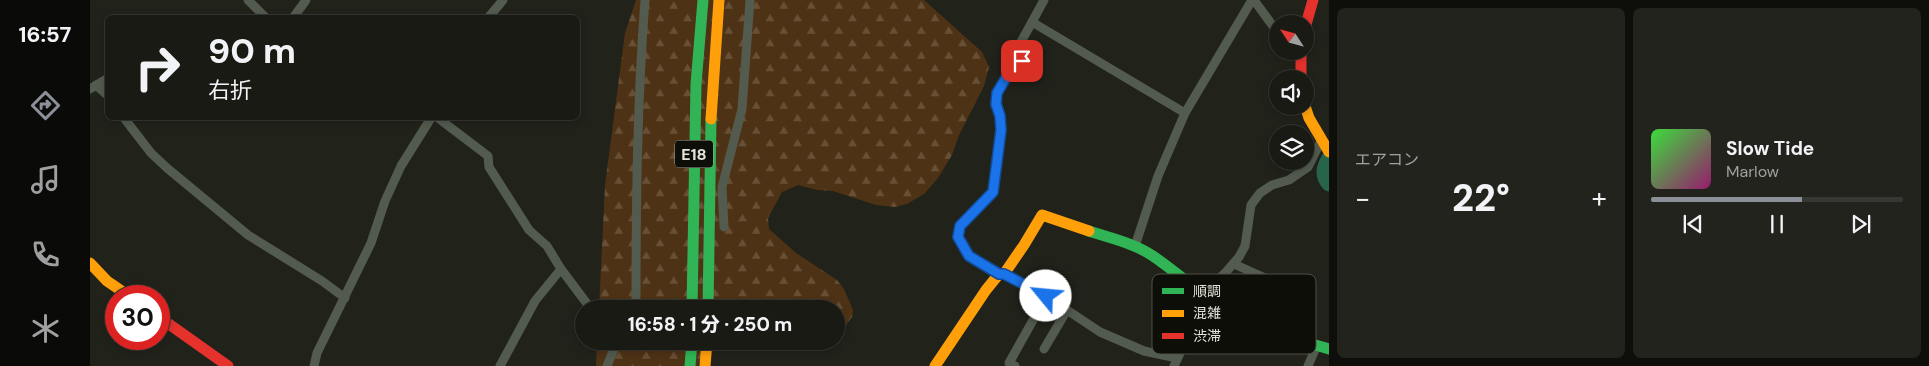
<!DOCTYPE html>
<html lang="ja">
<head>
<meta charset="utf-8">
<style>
  body { margin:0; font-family:"DM Sans","Noto Sans JP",sans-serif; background:#22231d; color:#f1f3f6; height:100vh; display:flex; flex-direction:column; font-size:19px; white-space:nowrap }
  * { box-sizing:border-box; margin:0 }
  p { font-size:16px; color:#9fa1a0 }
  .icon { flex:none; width:28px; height:28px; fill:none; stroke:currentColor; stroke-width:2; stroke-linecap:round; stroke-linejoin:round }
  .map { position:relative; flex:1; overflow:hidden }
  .panel { display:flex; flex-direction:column; gap:8px; padding:8px; background:#0e0e0b; width:600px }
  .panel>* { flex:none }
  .hud { position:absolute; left:15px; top:15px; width:475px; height:105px; border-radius:8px; box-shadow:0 2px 8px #0003,0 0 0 1px #373834; background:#191a14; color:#f1f3f6; overflow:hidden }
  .needle { width:32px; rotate:306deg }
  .tools { position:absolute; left:1179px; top:15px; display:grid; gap:10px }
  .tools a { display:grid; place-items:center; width:45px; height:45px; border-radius:50%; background:#191a14; box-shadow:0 2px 8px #0003,0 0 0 1px #373834; font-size:25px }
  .speed { position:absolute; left:15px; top:285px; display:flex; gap:10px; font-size:25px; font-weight:700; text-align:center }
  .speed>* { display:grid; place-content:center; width:65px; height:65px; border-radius:50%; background:#191a14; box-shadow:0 2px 8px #0003,0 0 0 1px #373834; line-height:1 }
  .speed .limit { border:8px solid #d22; background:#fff; color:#111 }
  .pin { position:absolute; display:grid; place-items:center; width:42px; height:42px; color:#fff; margin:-21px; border-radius:10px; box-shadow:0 2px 8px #0006 }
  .me { position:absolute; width:55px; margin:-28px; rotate:298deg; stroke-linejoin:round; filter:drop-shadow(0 0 4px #0008) }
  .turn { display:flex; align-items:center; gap:18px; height:105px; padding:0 20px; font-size:22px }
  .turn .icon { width:65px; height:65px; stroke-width:2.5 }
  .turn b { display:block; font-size:35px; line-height:42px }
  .big { font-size:38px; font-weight:800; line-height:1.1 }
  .panel .widget { flex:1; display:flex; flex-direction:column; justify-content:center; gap:8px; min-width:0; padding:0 18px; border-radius:8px; background:#22231d }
  .song { display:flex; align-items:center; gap:15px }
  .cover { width:60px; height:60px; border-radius:8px; background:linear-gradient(135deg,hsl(120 70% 55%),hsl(320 70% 35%)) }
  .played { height:5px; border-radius:2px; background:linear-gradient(90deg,#8c9099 60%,#373834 60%) }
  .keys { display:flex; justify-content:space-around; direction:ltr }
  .heat { display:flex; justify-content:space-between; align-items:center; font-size:28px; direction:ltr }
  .panel .tiles { flex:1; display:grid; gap:8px; grid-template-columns:repeat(2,1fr) }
  .trip { position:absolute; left:485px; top:300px; width:270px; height:50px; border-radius:25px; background:#191a14; box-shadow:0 2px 8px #0003,0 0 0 1px #373834; font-weight:800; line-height:50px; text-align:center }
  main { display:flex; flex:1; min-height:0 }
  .menu { display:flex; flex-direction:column; width:90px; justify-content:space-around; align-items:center; background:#0a0a08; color:#9fa1a0 }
  .menu .icon { width:35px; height:35px }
  .menu .active { color:#8c9099 }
  .menu b { font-size:22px; color:#f1f3f6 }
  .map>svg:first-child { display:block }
  .forest { fill:url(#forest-firs) }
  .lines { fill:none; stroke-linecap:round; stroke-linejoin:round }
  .river { stroke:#27644a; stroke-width:15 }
  .street { stroke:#535b4f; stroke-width:9 }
  .fast { stroke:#30b455; stroke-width:11 }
  .slow { stroke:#ff9f0a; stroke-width:11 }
  .jam { stroke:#e5322d; stroke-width:11 }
  .route-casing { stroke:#114b97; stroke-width:12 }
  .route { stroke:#1a73e8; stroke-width:9 }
  .labels { text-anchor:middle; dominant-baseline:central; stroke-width:5; stroke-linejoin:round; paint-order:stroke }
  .shield { fill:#0e0e08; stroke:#a3a49b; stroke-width:1 }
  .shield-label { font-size:16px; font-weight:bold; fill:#e3e4da }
  .key { fill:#0e0e08; stroke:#4e4e47; stroke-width:1 }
  .key-label { font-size:14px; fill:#e3e4da }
</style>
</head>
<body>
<main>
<nav class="menu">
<b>16:57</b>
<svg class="icon active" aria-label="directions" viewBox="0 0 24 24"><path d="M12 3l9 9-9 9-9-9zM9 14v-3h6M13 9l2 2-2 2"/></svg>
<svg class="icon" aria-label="music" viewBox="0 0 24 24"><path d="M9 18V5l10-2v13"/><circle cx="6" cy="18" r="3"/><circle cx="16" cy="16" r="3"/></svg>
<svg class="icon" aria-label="phone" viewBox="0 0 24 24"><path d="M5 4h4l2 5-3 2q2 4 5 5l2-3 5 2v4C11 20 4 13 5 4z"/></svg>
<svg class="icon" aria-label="climate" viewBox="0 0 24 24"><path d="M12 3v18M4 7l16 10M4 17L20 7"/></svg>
</nav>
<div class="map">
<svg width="1239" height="366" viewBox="0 0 1239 366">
  <defs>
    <pattern id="forest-firs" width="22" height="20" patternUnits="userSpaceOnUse" patternTransform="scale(1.25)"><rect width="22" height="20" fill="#4e3215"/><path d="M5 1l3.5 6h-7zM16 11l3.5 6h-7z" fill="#675036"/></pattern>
  </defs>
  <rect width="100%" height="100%" fill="#21221a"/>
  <!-- forest -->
  <g class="forest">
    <path d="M 546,0 L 834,0 L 892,52 L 899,67 L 894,86 L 869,135 L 862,155 L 848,178 L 834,194 L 817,204 L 805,207 L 786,205 L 743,191 L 727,190 L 708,185 L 692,192 L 678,218 L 679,229 L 706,253 L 747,280 L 754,289 L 763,310 L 762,317 L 756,325 L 746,332 L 746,309 L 509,309 L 515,185 L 535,33 Z"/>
    <path d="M 507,341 L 617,341 L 608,366 L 506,366 Z"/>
  </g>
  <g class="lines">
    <!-- river -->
    <path class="river" d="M 1239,158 C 1234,167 1231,175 1239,184"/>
    <!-- street -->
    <g class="street">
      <path d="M 158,0 L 176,18"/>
      <path d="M 954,0 L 942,22 L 1095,113"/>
      <path d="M 1164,0 L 1188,33"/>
      <path d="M 203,18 L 216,0"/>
      <path d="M 398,18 L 413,0"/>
      <path d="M 6,85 L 18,96"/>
      <path d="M 0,89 L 18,78"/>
      <path d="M 34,118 L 61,153 L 77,168 L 158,235 L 232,281 L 255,298"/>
      <path d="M 348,118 L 398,156 L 399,167 L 439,230 L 457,246 L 471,269 L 501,309"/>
      <path d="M 634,227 L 632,187 L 652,109 L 660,0"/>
      <path d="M 1045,246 L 1068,176 L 1095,113 L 1162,0"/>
      <path d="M 1144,264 L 1184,282"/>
      <path d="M 909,274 L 879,256 L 868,237 L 871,226 L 903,192 L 911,130 L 910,116 L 906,103 L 907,93 L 917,76 L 932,61 L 931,42 L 942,22"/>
      <path d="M 914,274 L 959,298 L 1010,332 L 1054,351 L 1087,358"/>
      <path d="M 546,309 C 546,205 547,103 555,0"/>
      <path d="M 954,349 L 977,310"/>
      <path d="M 224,366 L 227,353 L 281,243 L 295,201 L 311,166 L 341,118"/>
      <path d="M 410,366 L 445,301 L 471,269"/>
      <path d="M 517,366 L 527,341"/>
      <path d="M 925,366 L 919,363 L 956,297"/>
      <path d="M 1084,366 L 1122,285 L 1136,272 L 1149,257 L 1155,246 L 1161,205 L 1170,193 L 1182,185 L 1199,180 L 1218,167 L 1231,141"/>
      <path d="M 1218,366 L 1227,345"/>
    </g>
    <!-- fast -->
    <g class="fast">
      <path d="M 999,231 C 1020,238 1044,243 1063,256 C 1092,276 1118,301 1149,318 C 1177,334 1209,340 1239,349"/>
      <path d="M 602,309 L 606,84 L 613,0"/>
      <path d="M 618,309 L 621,119"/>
      <path d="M 600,366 L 602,341"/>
    </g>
    <!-- slow -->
    <g class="slow">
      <path d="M 1215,106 L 1219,118 L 1239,152"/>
      <path d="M 621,119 L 629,0"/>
      <path d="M 0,263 L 17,281 L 39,296"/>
      <path d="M 615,366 L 617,341"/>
      <path d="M 845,366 L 896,290 L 909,274 L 914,274 L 934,245 L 952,215 L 999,231"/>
    </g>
    <!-- jam -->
    <g class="jam">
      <path d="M 1215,28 L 1223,0"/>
      <path d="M 1211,51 L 1211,79"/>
      <path d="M 69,317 L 138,366"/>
    </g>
  </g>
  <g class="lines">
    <defs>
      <path id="route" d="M 932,61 L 917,76 L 907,93 L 906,104 L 910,116 L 911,130 L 903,192 L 870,226 L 868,237 L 879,256 L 909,274 L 914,274 L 956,296"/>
    </defs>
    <!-- route casing -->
    <use href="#route" class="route-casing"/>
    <!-- route -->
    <use href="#route" class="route"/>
  </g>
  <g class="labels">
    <!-- shield labels -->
    <rect class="shield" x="585" y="140.5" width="38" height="27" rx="4"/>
    <g class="shield-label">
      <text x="604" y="154">E18</text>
    </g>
  </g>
  <!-- legend -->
  <rect x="1062" y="274" width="164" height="80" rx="8" class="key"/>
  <rect x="1072" y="288" width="22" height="6" fill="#30b455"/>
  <rect x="1072" y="310" width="22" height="7" fill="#ff9f0a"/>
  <rect x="1072" y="333" width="22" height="6" fill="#e5322d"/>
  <g class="key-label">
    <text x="1103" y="296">順調</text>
    <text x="1103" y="318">混雑</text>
    <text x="1103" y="341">渋滞</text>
  </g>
</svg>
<div class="tools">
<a><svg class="needle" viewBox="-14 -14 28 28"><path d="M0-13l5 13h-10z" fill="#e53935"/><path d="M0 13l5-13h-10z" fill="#9fa1a0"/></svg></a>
<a><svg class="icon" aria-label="sound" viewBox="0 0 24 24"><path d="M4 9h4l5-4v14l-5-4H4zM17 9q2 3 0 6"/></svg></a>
<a><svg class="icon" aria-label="layers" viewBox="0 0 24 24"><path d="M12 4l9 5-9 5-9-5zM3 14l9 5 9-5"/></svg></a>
</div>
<div class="speed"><div class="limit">30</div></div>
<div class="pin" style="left:932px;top:61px;background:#d93025"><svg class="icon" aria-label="arrive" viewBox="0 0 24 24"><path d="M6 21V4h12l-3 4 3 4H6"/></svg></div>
<svg class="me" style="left:956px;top:296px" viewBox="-20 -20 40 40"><circle r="19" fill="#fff"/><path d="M0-13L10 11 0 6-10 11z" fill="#1a73e8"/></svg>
<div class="trip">16:58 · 1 分 · 250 m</div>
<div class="hud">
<div class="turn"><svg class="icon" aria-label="right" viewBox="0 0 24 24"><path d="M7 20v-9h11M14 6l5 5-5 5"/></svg><div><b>90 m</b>右折</div></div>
</div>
</div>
<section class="panel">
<div class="tiles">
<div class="widget"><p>エアコン</p>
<div class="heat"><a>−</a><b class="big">22°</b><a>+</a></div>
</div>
<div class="widget">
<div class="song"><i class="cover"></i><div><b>Slow Tide</b><p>Marlow</p></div></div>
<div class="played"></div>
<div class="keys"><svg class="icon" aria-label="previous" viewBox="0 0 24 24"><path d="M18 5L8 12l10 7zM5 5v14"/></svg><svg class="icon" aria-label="pause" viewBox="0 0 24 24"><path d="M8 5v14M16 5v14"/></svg><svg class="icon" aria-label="next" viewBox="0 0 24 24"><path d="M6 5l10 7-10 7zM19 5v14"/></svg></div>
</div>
</div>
</section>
</main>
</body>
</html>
